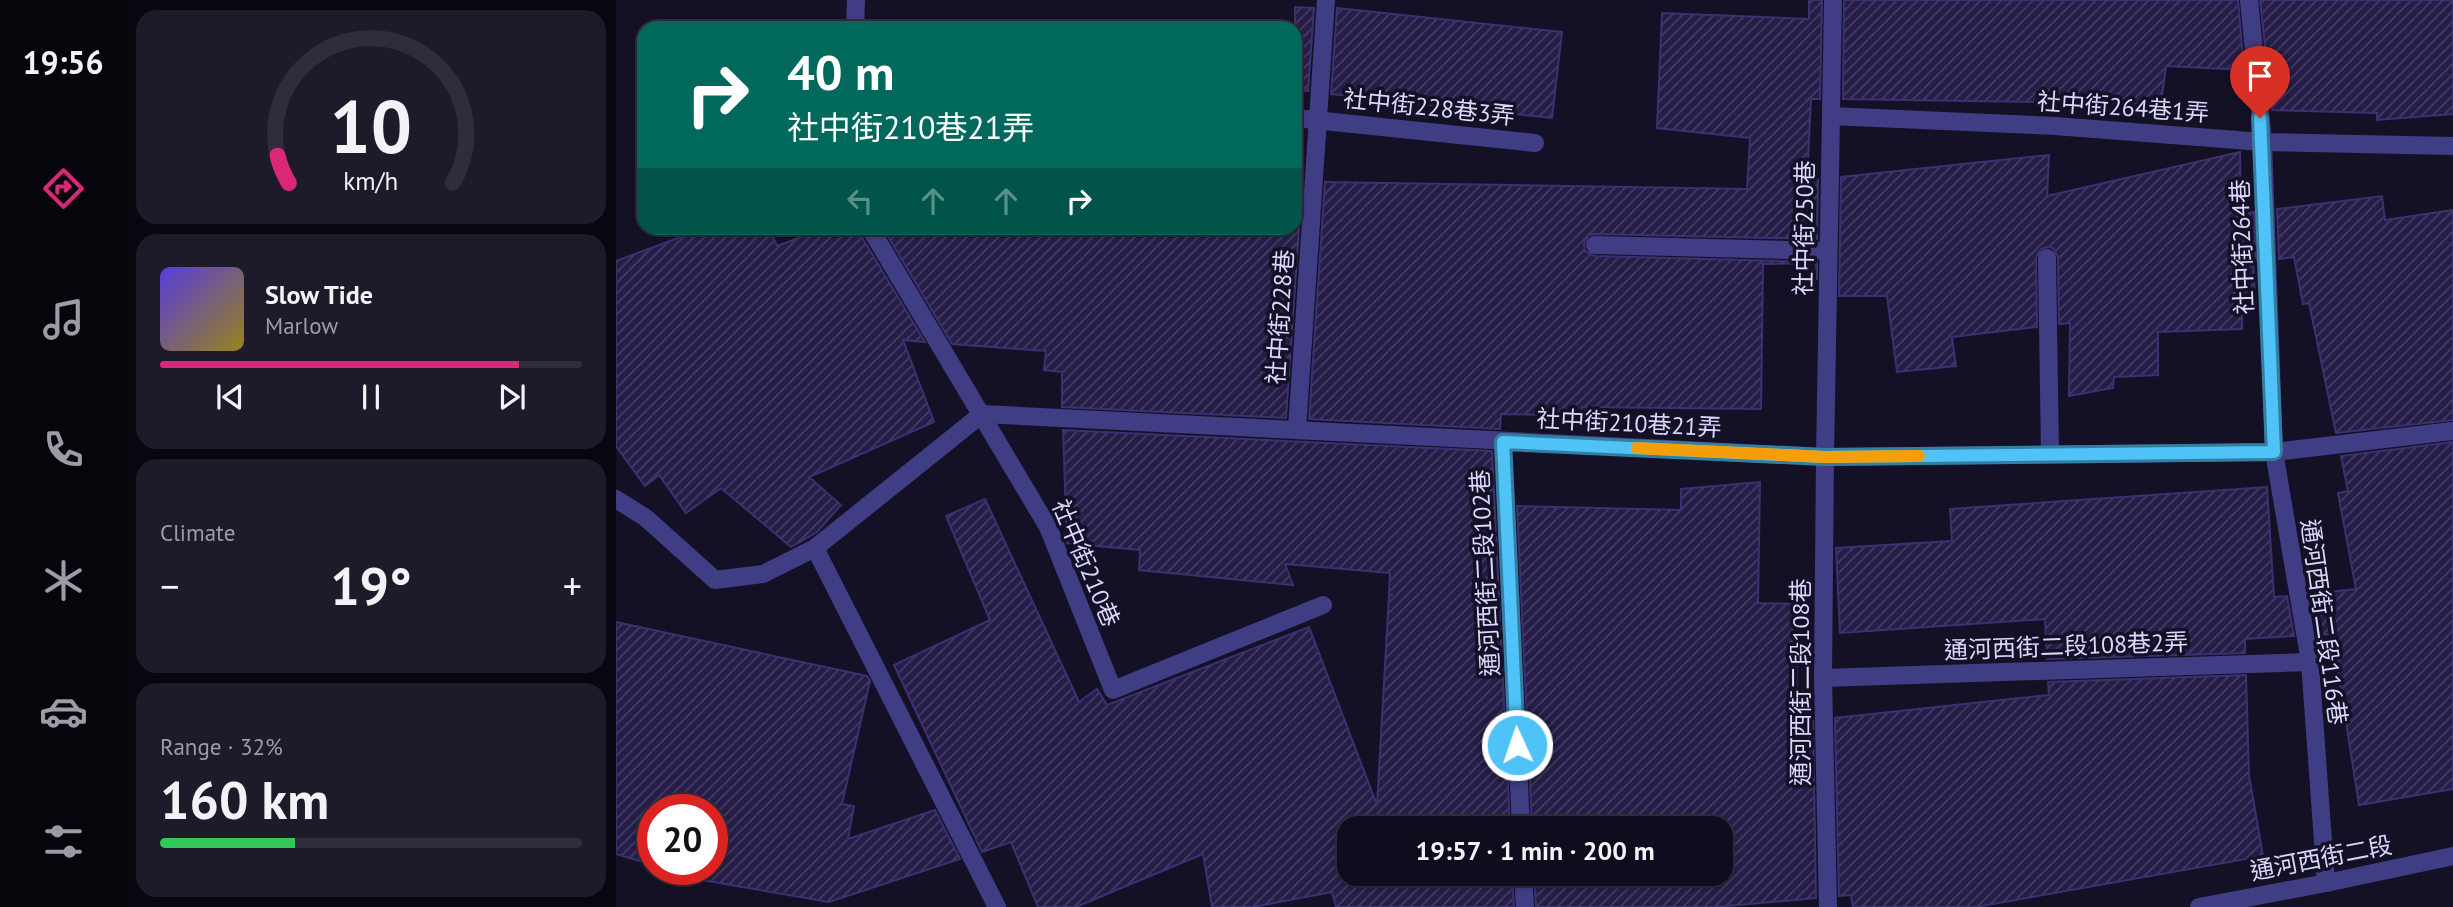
<!DOCTYPE html>
<html lang="en">
<head>
<meta charset="utf-8">
<style>
  body { margin:0; font-family:"PT Sans","Noto Sans TC",sans-serif; background:#1d1b2a; color:#f1f3f6; height:100vh; display:flex; flex-direction:column; font-size:26px; white-space:nowrap }
  * { box-sizing:border-box; margin:0 }
  p { font-size:23px; color:#9b9ca4 }
  .icon { flex:none; width:38px; height:38px; fill:none; stroke:currentColor; stroke-width:2; stroke-linecap:round; stroke-linejoin:round }
  .map { position:relative; flex:1; overflow:hidden }
  .drawer { display:flex; flex-direction:column; gap:10px; padding:10px; background:#080710; width:490px }
  .drawer>* { flex:none }
  .top-card { position:absolute; left:21px; top:21px; width:665px; height:214px; border-radius:21px; box-shadow:0 2px 5px #0004,0 0 0 2px #2f2d3b; background:#00695c; color:#fff; overflow:hidden }
  .speed { position:absolute; left:21px; top:794px; display:flex; gap:14px; font-size:35px; font-weight:700; text-align:center }
  .speed>* { display:grid; place-content:center; width:91px; height:91px; border-radius:50%; background:#0f0d1d; box-shadow:0 2px 5px #0004,0 0 0 2px #2f2d3b; line-height:1 }
  .speed .limit { border:10px solid #d22; background:#fff; color:#111 }
  .pin { position:absolute; display:grid; place-items:center; width:60px; height:60px; color:#fff; margin:-72px -30px; border-radius:50% 50% 50% 0; rotate:-45deg; box-shadow:0 0 7px #0007 }
  .pin .icon { rotate:45deg }
  .me { position:absolute; width:77px; margin:-38px; rotate:357deg; stroke-linejoin:round; filter:drop-shadow(0 0 5px #0008) }
  .turn { display:flex; align-items:center; gap:24px; height:147px; padding:0 35px; font-size:32px }
  .turn .icon { width:91px; height:91px; stroke-width:2.5 }
  .turn b { display:block; font-size:49px; line-height:60px }
  .lanes { display:flex; align-items:center; height:66px; padding:0 35px; background:#0003; justify-content:center; gap:35px; direction:ltr }
  .lanes .off { opacity:.35 }
  .big { font-size:52px; font-weight:800; line-height:1.1 }
  .drawer .tile { flex:1; display:flex; flex-direction:column; justify-content:center; gap:10px; min-width:0; padding:0 24px; border-radius:21px; background:#1d1b2a }
  .drawer .dial { align-items:center; gap:0 }
  .dial svg { height:182px; overflow:visible; fill:none; stroke:#2f2d3b; stroke-width:7; stroke-linecap:round; text-anchor:middle }
  .dial text { fill:#f1f3f6; stroke:none }
  .song { display:flex; align-items:center; gap:21px }
  .cover { width:84px; height:84px; border-radius:10px; background:linear-gradient(135deg,hsl(250 70% 55%),hsl(50 70% 35%)) }
  .played { height:7px; border-radius:4px; background:linear-gradient(90deg,#db2777 85%,#2f2d3b 85%) }
  .keys { display:flex; justify-content:space-around; direction:ltr }
  .heat { display:flex; justify-content:space-between; align-items:center; font-size:38px; direction:ltr }
  .charge { height:10px; border-radius:5px; background:linear-gradient(90deg,#34c759 32%,#2f2d3b 0) }
  .trip { position:absolute; left:721px; top:816px; width:396px; height:70px; border-radius:21px; background:#0f0d1d; box-shadow:0 2px 5px #0004,0 0 0 2px #2f2d3b; font-weight:800; line-height:70px; text-align:center }
  main { display:flex; flex:1; min-height:0 }
  .tab-bar { display:flex; flex-direction:column; width:126px; justify-content:space-around; align-items:center; background:#06050c; color:#9b9ca4 }
  .tab-bar .icon { width:49px; height:49px }
  .tab-bar .on { color:#db2777 }
  .tab-bar b { font-size:32px; color:#f1f3f6 }
  .map>svg:first-child { display:block }
  .building { fill:url(#building-hatch); stroke:#3c3072; stroke-width:2 }
  .lines { fill:none; stroke-linecap:round; stroke-linejoin:round }
  .lane { stroke:#3f3e84; stroke-width:18 }
  .street { stroke:#3f3e84; stroke-width:18 }
  .route-casing { stroke:#337fa1; stroke-width:18 }
  .route { stroke:#4fc3f7; stroke-width:12 }
  .slow { stroke:#f59e0b; stroke-width:12 }
  .labels { text-anchor:middle; dominant-baseline:central; stroke-width:7; stroke-linejoin:round; paint-order:stroke }
  .street-label { font-size:24px; fill:#dbd8fd; stroke:#141127 }
</style>
</head>
<body>
<main>
<nav class="tab-bar">
<b>19:56</b>
<svg class="icon on" aria-label="directions" viewBox="0 0 24 24"><path d="M12 3l9 9-9 9-9-9zM9 14v-3h6M13 9l2 2-2 2"/></svg>
<svg class="icon" aria-label="music" viewBox="0 0 24 24"><path d="M9 18V5l10-2v13"/><circle cx="6" cy="18" r="3"/><circle cx="16" cy="16" r="3"/></svg>
<svg class="icon" aria-label="phone" viewBox="0 0 24 24"><path d="M5 4h4l2 5-3 2q2 4 5 5l2-3 5 2v4C11 20 4 13 5 4z"/></svg>
<svg class="icon" aria-label="climate" viewBox="0 0 24 24"><path d="M12 3v18M4 7l16 10M4 17L20 7"/></svg>
<svg class="icon" aria-label="car" viewBox="0 0 24 24"><path d="M5 17H2v-5l4-1 3-4h7l3 4 3 1v5h-3M9 17h6M6 11h13"/><circle cx="7" cy="17" r="2"/><circle cx="17" cy="17" r="2"/></svg>
<svg class="icon" aria-label="filters" viewBox="0 0 24 24"><path d="M4 7h16M4 17h16"/><circle cx="9" cy="7" r="2"/><circle cx="15" cy="17" r="2"/></svg>
</nav>
<section class="drawer">
<div class="tile dial"><svg viewBox="0 0 100 80">
<path d="M14 69A42 42 0 1 1 86 69"/>
<path d="M14 69A42 42 0 0 1 9 57" stroke="#db2777"/>
<text x="50" y="56" font-size="32" font-weight="700">10</text>
<text x="50" y="72" font-size="11">km/h</text>
</svg></div>
<div class="tile">
<div class="song"><i class="cover"></i><div><b>Slow Tide</b><p>Marlow</p></div></div>
<div class="played"></div>
<div class="keys"><svg class="icon" aria-label="previous" viewBox="0 0 24 24"><path d="M18 5L8 12l10 7zM5 5v14"/></svg><svg class="icon" aria-label="pause" viewBox="0 0 24 24"><path d="M8 5v14M16 5v14"/></svg><svg class="icon" aria-label="next" viewBox="0 0 24 24"><path d="M6 5l10 7-10 7zM19 5v14"/></svg></div>
</div>
<div class="tile"><p>Climate</p>
<div class="heat"><a>−</a><b class="big">19°</b><a>+</a></div>
</div>
<div class="tile"><p>Range · 32%</p><b class="big">160 km</b><div class="charge"></div></div>
</section>
<div class="map">
<svg width="1837" height="907" viewBox="0 0 1837 907">
  <defs>
    <pattern id="building-hatch" width="6" height="6" patternUnits="userSpaceOnUse" patternTransform="scale(1.75)"><rect width="6" height="6" fill="#251d47"/><path d="M-1 1l2-2M0 6l6-6M5 7l2-2" fill="none" stroke="#443d62"/></pattern>
  </defs>
  <rect width="100%" height="100%" fill="#141127"/>
  <!-- building -->
  <g class="building">
    <path d="M 1193,0 L 1206,0 L 1204,99 L 1195,99 L 1191,180 L 1202,179 L 1201,239 L 979,234 L 973,235 L 968,244 L 969,251 L 979,256 L 1201,262 L 1201,280 L 1200,263 L 1147,264 L 1145,409 L 966,407 L 966,416 L 885,414 L 884,429 L 693,419 L 709,182 L 1131,189 L 1134,138 L 1041,128 L 1046,13 L 1193,19 Z"/>
    <path d="M 1228,0 L 1622,0 L 1628,70 L 1550,66 L 1545,104 L 1227,99 Z"/>
    <path d="M 1644,0 L 1837,0 L 1837,114 L 1761,120 L 1761,113 L 1656,110 Z"/>
    <path d="M 679,7 L 698,8 L 692,91 L 679,90 Z"/>
    <path d="M 721,8 L 946,32 L 936,118 L 715,94 Z"/>
    <path d="M 1624,152 L 1625,214 L 1638,212 L 1640,261 L 1637,262 L 1640,309 L 1626,311 L 1626,329 L 1542,332 L 1542,375 L 1498,377 L 1497,388 L 1453,396 L 1454,323 L 1443,324 L 1442,257 L 1437,248 L 1432,247 L 1425,249 L 1420,257 L 1421,327 L 1336,337 L 1340,366 L 1281,372 L 1271,296 L 1223,296 L 1225,177 L 1433,155 L 1431,196 Z"/>
    <path d="M 1766,196 L 1769,220 L 1837,210 L 1837,420 L 1720,433 L 1693,303 L 1687,304 L 1678,257 L 1663,259 L 1661,209 Z"/>
    <path d="M 89,228 L 153,228 L 161,246 L 209,228 L 243,228 L 244,234 L 309,342 L 287,340 L 318,422 L 193,477 L 225,505 L 201,532 L 175,547 L 105,488 L 70,513 L 43,475 L 29,486 L 0,446 L 0,261 Z"/>
    <path d="M 267,228 L 683,228 L 670,418 L 446,407 L 446,372 L 428,370 L 430,351 L 336,344 Z"/>
    <path d="M 447,430 L 876,451 L 894,828 L 733,828 L 733,873 L 896,873 L 898,907 L 720,907 L 716,892 L 637,907 L 596,907 L 587,854 L 460,907 L 422,907 L 395,842 L 366,852 L 278,665 L 374,620 L 330,516 L 369,499 L 463,702 L 481,689 L 491,705 L 693,627 L 761,805 L 773,596 L 777,595 L 773,594 L 774,573 L 669,564 L 677,585 L 523,570 L 524,550 L 451,543 Z"/>
    <path d="M 1837,442 L 1837,789 L 1743,805 L 1716,634 L 1701,635 L 1694,594 L 1740,589 L 1722,493 L 1732,491 L 1725,456 Z"/>
    <path d="M 1144,482 L 1142,603 L 1181,604 L 1181,722 L 1197,721 L 1200,898 L 1099,907 L 920,907 L 918,873 L 1104,873 L 1104,828 L 916,828 L 901,506 L 1065,510 L 1065,489 Z"/>
    <path d="M 1651,487 L 1658,597 L 1671,596 L 1678,636 L 1629,639 L 1629,653 L 1431,659 L 1429,619 L 1224,633 L 1220,548 L 1336,541 L 1334,509 Z"/>
    <path d="M 0,622 L 251,676 L 254,681 L 226,804 L 238,806 L 232,839 L 319,810 L 344,859 L 213,902 L 86,880 L 53,870 L 96,870 L 96,810 L 37,810 L 37,865 L 0,854 Z"/>
    <path d="M 1630,675 L 1633,775 L 1647,856 L 1360,907 L 1237,907 L 1235,895 L 1223,896 L 1219,718 L 1433,695 L 1432,682 Z"/>
  </g>
  <g class="lines">
    <!-- lane -->
    <g class="lane">
      <path d="M 1633,0 L 1647,142 L 1658,452 L 1694,662 L 1710,883"/>
      <path d="M 239,28 L 240,0"/>
      <path d="M 1215,116 L 1439,126 L 1647,142 L 1837,146"/>
      <path d="M 679,118 L 919,143"/>
      <path d="M 254,228 L 432,527 L 497,690 L 707,605"/>
      <path d="M 979,245 L 1212,251"/>
      <path d="M 1431,258 L 1434,454"/>
      <path d="M 681,429 L 710,0"/>
      <path d="M 887,442 L 905,828"/>
      <path d="M 1209,457 L 1217,0"/>
      <path d="M 0,499 L 30,518 L 99,580 L 147,574 L 199,548 L 366,414 L 1209,457 L 1658,452 L 1837,431"/>
      <path d="M 199,548 L 381,907"/>
      <path d="M 1207,678 L 1694,662"/>
      <path d="M 907,873 L 909,907"/>
    </g>
    <!-- street -->
    <g class="street">
      <path d="M 1209,457 L 1207,678 L 1212,907"/>
      <path d="M 1583,907 L 1710,883 L 1837,856"/>
    </g>
  </g>
  <g class="lines">
    <defs>
      <path id="route" d="M 901,745 L 887,442 L 1209,457 L 1658,452 L 1644,118"/>
    </defs>
    <!-- route casing -->
    <use href="#route" class="route-casing"/>
    <!-- route -->
    <use href="#route" class="route"/>
    <!-- slow -->
    <path class="slow" d="M 1021,448 L 1209,457 L 1303,456"/>
  </g>
  <g class="labels">
    <!-- street labels -->
    <g class="street-label">
      <text transform="translate(813 107) rotate(6)">社中街228巷3弄</text>
      <text transform="translate(1507 107) rotate(4)">社中街264巷1弄</text>
      <text transform="translate(1188 228) rotate(-89)">社中街250巷</text>
      <text transform="translate(1626 247) rotate(-92)">社中街264巷</text>
      <text transform="translate(664 317) rotate(-86)">社中街228巷</text>
      <text transform="translate(1013 423) rotate(3)">社中街210巷21弄</text>
      <text transform="translate(470 563) rotate(67)">社中街210巷</text>
      <text transform="translate(869 573) rotate(-93)">通河西街二段102巷</text>
      <text transform="translate(1708 622) rotate(82)">通河西街二段116巷</text>
      <text transform="translate(1450 646) rotate(-2)">通河西街二段108巷2弄</text>
      <text transform="translate(1184 682) rotate(-90)">通河西街二段108巷</text>
      <text transform="translate(1705 858) rotate(-11)">通河西街二段</text>
    </g>
  </g>
</svg>
<div class="speed"><div class="limit">20</div></div>
<div class="pin" style="left:1644px;top:118px;background:#d93025"><svg class="icon" aria-label="arrive" viewBox="0 0 24 24"><path d="M6 21V4h12l-3 4 3 4H6"/></svg></div>
<svg class="me" style="left:901px;top:745px" viewBox="-20 -20 40 40"><circle r="17" fill="#4fc3f7" stroke="#fff" stroke-width="3"/><path d="M0-11L8 9 0 5-8 9z" fill="#fff"/></svg>
<div class="trip">19:57 · 1 min · 200 m</div>
<div class="top-card">
<div class="turn"><svg class="icon" aria-label="right" viewBox="0 0 24 24"><path d="M7 20v-9h11M14 6l5 5-5 5"/></svg><div><b>40 m</b>社中街210巷21弄</div></div>
<div class="lanes"><svg class="icon off" aria-label="left" viewBox="0 0 24 24"><path d="M17 20v-9H6M10 6l-5 5 5 5"/></svg><svg class="icon off" aria-label="ahead" viewBox="0 0 24 24"><path d="M12 20V5M6 11l6-6 6 6"/></svg><svg class="icon off" aria-label="ahead" viewBox="0 0 24 24"><path d="M12 20V5M6 11l6-6 6 6"/></svg><svg class="icon" aria-label="right" viewBox="0 0 24 24"><path d="M7 20v-9h11M14 6l5 5-5 5"/></svg></div>
</div>
</div>
</main>
</body>
</html>
